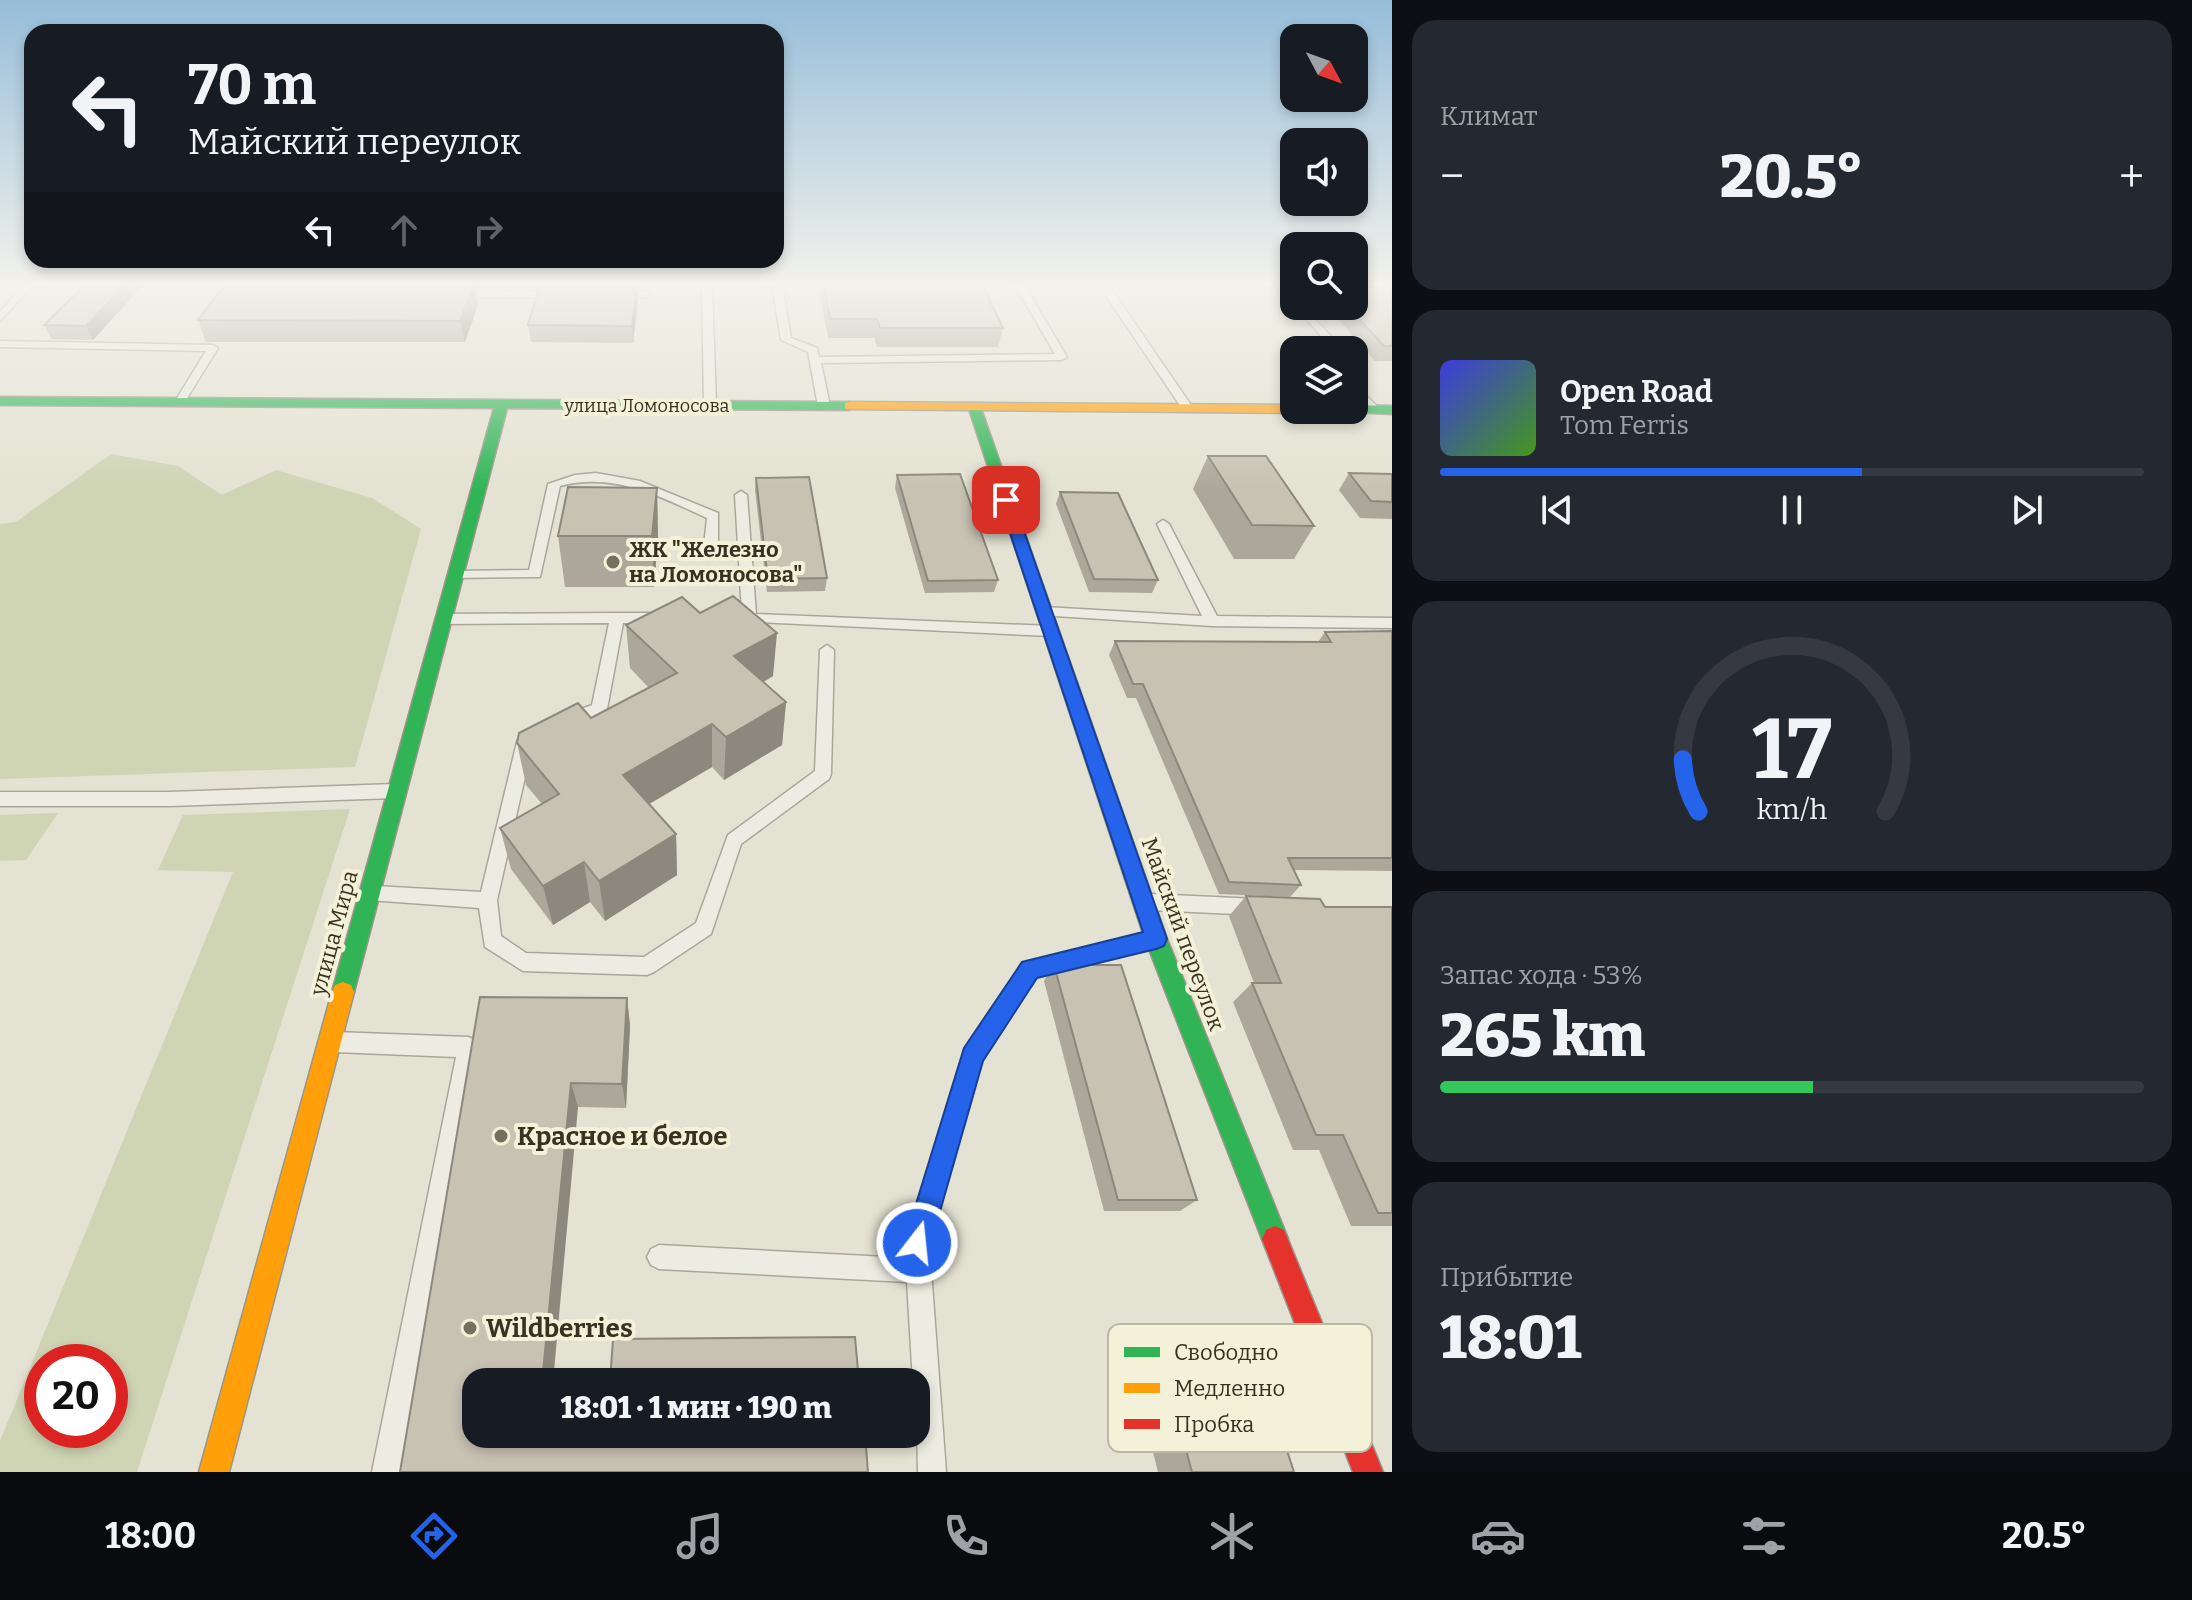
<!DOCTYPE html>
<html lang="ru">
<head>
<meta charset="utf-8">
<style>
  body { margin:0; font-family:Bitter,serif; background:#242831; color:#f1f3f6; height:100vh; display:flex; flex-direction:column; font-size:30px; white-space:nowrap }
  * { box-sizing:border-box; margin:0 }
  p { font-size:26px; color:#9ea1a6 }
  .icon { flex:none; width:44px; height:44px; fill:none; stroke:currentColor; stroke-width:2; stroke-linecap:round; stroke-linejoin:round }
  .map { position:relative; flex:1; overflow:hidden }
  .details { display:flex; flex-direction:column; gap:20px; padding:20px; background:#0d0f14; width:800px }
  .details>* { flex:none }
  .hud { position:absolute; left:24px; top:24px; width:760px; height:244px; border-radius:24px; box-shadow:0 4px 12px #0003; background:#171b24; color:#f1f3f6; overflow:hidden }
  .needle { width:52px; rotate:131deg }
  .fabs { position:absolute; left:1280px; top:24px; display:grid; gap:16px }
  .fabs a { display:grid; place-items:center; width:88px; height:88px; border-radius:16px; background:#171b24; box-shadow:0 4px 12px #0003; font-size:40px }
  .speed { position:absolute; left:24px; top:1344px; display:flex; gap:16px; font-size:40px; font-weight:700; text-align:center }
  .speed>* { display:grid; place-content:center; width:104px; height:104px; border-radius:50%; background:#171b24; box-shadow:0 4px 12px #0003; line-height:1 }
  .speed .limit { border:12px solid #d22; background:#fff; color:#111 }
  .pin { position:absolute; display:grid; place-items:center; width:68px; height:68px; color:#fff; margin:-34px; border-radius:16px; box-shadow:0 4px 12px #0006 }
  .me { position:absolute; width:88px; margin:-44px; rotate:16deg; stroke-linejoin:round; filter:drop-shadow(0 0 6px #0008) }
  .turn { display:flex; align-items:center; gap:28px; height:168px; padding:0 32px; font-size:36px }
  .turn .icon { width:104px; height:104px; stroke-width:2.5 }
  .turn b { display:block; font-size:56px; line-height:68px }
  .lanes { display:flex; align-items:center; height:76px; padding:0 32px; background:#0003; justify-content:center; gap:40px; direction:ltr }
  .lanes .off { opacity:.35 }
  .big { font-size:60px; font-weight:800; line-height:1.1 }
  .details .widget { flex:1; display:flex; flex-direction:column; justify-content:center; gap:12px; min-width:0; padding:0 28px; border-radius:24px; background:#242831 }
  .details .dial { align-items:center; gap:0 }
  .dial svg { height:208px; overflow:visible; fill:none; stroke:#363941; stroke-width:7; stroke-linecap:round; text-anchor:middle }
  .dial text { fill:#f1f3f6; stroke:none }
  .song { display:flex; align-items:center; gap:24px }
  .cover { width:96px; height:96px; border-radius:12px; background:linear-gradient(135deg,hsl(240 70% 55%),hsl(100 70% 35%)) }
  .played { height:8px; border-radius:4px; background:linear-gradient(90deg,#2563eb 60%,#363941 60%) }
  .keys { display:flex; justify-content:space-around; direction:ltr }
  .heat { display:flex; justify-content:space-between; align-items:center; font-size:44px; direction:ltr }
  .charge { height:12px; border-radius:6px; background:linear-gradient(90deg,#34c759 53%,#363941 0) }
  .trip { position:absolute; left:462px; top:1368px; width:468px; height:80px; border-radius:24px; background:#171b24; box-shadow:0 4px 12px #0003; font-weight:800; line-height:80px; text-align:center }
  .tabs { display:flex; height:128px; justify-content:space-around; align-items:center; background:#090b0e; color:#9ea1a6 }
  .tabs .icon { width:56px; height:56px }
  .tabs .current { color:#2563eb }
  .tabs b { font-size:36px; color:#f1f3f6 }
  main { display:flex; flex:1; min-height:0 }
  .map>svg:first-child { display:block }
  .green { fill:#cfd4b5; fill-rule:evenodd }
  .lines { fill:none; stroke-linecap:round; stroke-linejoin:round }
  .lane-casing { stroke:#aaa79a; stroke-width:3 }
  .fast-casing { stroke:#9a968a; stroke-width:3 }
  .slow-casing { stroke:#9a968a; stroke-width:3 }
  .jam-casing { stroke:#9a968a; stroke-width:3 }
  .lane { fill:#edece2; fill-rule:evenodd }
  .fast { fill:#30b455; fill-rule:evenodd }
  .slow { fill:#ff9f0a; fill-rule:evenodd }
  .jam { fill:#e5322d; fill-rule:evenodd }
  .wall { fill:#aca79a }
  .shaded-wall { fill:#8c887d }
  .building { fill:#c8c2b3; stroke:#8c887d; stroke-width:2 }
  .route { fill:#2563eb; stroke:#184099; stroke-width:2 }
  .poi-dot { fill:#756f60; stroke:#f4f1d9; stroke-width:3 }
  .labels { text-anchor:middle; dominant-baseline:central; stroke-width:8; stroke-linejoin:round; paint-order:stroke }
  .far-street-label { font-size:18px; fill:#393122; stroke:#f4f1d9 }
  .poi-label { font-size:22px; font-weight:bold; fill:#393122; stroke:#f4f1d9; text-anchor:start }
  .street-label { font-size:22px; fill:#393122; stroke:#f4f1d9 }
  .near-poi-label { font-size:26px; font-weight:bold; fill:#393122; stroke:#f4f1d9; text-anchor:start }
  .key { fill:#f4f1d9; stroke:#bcb7a2; stroke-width:2 }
  .key-label { font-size:22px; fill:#393122 }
</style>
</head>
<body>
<main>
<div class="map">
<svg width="1392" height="1472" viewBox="0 0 1392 1472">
  <rect width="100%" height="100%" fill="#e4e2d2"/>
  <!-- green -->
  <g class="green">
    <path d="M 111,454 L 178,466 L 222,495 L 276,470 L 372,498 L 421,529 L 355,767 L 0,779 L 0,524 L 16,522 Z"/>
    <path d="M 350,809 L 137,1472 L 0,1472 L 0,1441 L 233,872 L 158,870 L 183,815 ZM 42,1362 L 110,1362 L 110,1430 L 42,1430 Z"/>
    <path d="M 58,813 L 26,860 L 0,861 L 0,815 Z"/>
  </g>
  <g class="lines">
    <defs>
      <g id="lane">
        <path d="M 24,284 L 34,284 L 0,321 L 0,312 Z"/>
        <path d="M 451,284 L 461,284 L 458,291 L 557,291 L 562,294 L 557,297 L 453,297 L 448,294 Z"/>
        <path d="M 702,284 L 712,284 L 716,406 L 710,409 L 704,406 Z"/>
        <path d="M 772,284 L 782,284 L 791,338 L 817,348 L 819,357 L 1055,354 L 1019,292 L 998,284 L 1013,284 L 1026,288 L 1067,357 L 1062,360 L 821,363 L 830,406 L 824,409 L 818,406 L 808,352 L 781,340 Z"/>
        <path d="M 1098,284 L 1108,284 L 1193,408 L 1191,410 L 1183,410 Z"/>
        <path d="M 1272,284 L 1282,284 L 1294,296 L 1294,305 Z"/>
        <path d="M 616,291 L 646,291 L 651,294 L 646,297 L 613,296 L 611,294 Z"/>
        <path d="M 1294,305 L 1303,306 L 1344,350 L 1333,350 Z"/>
        <path d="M 0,341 L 213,345 L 218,348 L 184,403 L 179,406 L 174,403 L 206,351 L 0,347 Z"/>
        <path d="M 1354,384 L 1379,408 L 1379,412 L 1371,412 L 1354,393 Z"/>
        <path d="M 596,473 L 640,481 L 718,513 L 718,546 L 711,550 L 704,546 L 707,518 C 659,496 613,472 560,486 L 540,577 L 449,578 L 449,572 L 454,571 L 529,570 L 548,484 L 575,475 Z"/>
        <path d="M 741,491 L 747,495 L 756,614 L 1050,626 L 1057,631 L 1050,636 L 733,621 L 731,618 L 733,615 L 742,613 L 735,495 Z"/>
        <path d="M 1163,520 L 1169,524 L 1217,616 L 1392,618 L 1392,628 L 1212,626 L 1039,615 L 1037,612 L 1039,609 L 1044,607 L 1202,616 L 1157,524 Z"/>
        <path d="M 617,613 L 658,613 L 665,618 L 658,623 L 623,623 L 607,709 L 605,713 L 568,726 L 560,720 L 562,716 L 592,705 L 609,623 L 444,624 L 437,619 L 444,614 Z"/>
        <path d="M 827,645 L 834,650 L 831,774 L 829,779 L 741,844 L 711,934 L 654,972 L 647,975 L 523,971 L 485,947 L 479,908 L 369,900 L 366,894 L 369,888 L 375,886 L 481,892 L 517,742 L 519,738 L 531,738 L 533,742 L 497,900 L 501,936 L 526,953 L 644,957 L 696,923 L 728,835 L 815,771 L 820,650 Z"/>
        <path d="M 394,784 L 400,786 L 402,791 L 400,796 L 394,798 L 170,806 L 0,806 L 0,792 L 170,792 Z"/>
        <path d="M 1149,894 L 1258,899 L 1265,901 L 1267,907 L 1265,913 L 1258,915 L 1149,910 L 1142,908 L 1140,902 L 1142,896 Z"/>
        <path d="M 1151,931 L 1158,934 L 1161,940 L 1158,946 L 1036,977 L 982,1061 L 929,1243 L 946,1472 L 918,1472 L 916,1382 L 913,1382 L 907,1282 L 659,1269 L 651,1265 L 647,1257 L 651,1249 L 659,1245 L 906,1258 L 905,1243 L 966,1049 L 1023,964 Z"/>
        <path d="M 335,1032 L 468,1037 L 475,1040 L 478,1047 L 400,1472 L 372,1472 L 456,1057 L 335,1052 L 328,1049 L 325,1042 L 328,1035 Z"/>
      </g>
      <g id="fast">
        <path d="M 0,397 L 849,402 L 855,406 L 849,410 L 507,408 L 354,992 L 351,999 L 343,1002 L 335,999 L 332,992 L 494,408 L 0,405 Z"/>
        <path d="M 970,403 L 980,406 L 1167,939 L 1288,1239 L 1284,1248 L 1275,1252 L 1266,1248 L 1262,1239 L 1145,939 L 968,406 Z"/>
        <path d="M 1354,405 L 1392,406 L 1392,414 L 1350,412 L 1354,410 Z"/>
      </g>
      <g id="slow">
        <path d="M 849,402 L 1294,405 L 1294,410 L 1300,410 L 1294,413 L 845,409 L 845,403 Z"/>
        <path d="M 343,982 L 351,985 L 354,992 L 229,1472 L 199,1472 L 332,992 L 335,985 Z"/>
      </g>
      <path id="jam" d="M 1275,1226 L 1284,1230 L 1383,1472 L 1353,1472 L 1262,1239 L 1266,1230 Z"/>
    </defs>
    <!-- lane casing -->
    <use href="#lane" class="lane-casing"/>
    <!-- fast casing -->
    <use href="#fast" class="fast-casing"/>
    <!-- slow casing -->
    <use href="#slow" class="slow-casing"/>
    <!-- jam casing -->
    <use href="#jam" class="jam-casing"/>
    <!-- lane -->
    <use href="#lane" class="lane"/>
    <!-- fast -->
    <use href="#fast" class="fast"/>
    <!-- slow -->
    <use href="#slow" class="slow"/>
    <!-- jam -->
    <use href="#jam" class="jam"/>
  </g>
  <!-- wall -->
  <g class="wall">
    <path d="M 86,284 L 144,284 L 93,340 L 51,339 L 44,325 Z"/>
    <path d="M 226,284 L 643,284 L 642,288 L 637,288 L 638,300 L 633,343 L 531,342 L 528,325 L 539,288 L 475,288 L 478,305 L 465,342 L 206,342 L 198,320 Z"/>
    <path d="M 818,284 L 982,284 L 1003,328 L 998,347 L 877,347 L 874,338 L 828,338 Z"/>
    <path d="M 1392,284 L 1392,361 L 1375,361 L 1327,306 L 1354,306 Z"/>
    <path d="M 1208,456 L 1314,526 L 1294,559 L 1234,559 L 1193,489 Z"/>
    <path d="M 1349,473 L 1392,474 L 1392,519 L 1360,518 L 1339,490 Z"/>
    <path d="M 897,475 L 998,580 L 994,592 L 925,593 L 895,488 Z"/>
    <path d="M 756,478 L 827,578 L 825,591 L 767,592 L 755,490 Z"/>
    <path d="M 657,488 L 658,538 L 654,587 L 565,587 L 558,536 Z"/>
    <path d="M 1060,492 L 1158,580 L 1152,593 L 1089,592 L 1056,504 Z"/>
    <path d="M 626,625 L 773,676 L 764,682 L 786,702 L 782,745 L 724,780 L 712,767 L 649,804 L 676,834 L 677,875 L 605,921 L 590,902 L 553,925 L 511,869 L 500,828 L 542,804 L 526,785 L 517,743 L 591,718 L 649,688 L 630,668 Z"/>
    <path d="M 1392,631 L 1392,871 L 1294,870 L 1301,885 L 1290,897 L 1219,894 L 1136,698 L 1127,698 L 1109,655 L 1115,641 L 1318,642 L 1325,632 Z"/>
    <path d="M 1246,896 L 1325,907 L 1392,907 L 1392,1226 L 1351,1226 L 1319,1150 L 1293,1150 L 1233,1002 L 1252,983 L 1254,983 L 1229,916 Z"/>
    <path d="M 1054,965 L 1197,1200 L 1180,1211 L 1104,1211 L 1044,981 Z"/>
    <path d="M 480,997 L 627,998 L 630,1026 L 626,1108 L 578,1107 L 476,1382 L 400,1472 Z"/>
    <path d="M 1155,1336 L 1294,1472 L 1158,1472 L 1127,1348 Z"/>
  </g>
  <!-- shaded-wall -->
  <g class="shaded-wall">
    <path d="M 126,284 L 144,284 L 93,340 L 86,326 Z"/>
    <path d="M 474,284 L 478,305 L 465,342 L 460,321 Z"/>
    <path d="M 637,284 L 638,300 L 633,343 L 632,326 Z"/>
    <path d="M 657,488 L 658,538 L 654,587 L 652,536 Z"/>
    <path d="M 777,633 L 773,676 L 732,699 L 734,656 Z"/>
    <path d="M 786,702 L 782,745 L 724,780 L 726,737 Z"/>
    <path d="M 712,724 L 712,767 L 627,817 L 623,775 Z"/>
    <path d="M 676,834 L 677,875 L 605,921 L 599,881 Z"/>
    <path d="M 584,862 L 590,902 L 553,925 L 543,886 Z"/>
    <path d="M 627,998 L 630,1026 L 626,1108 L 622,1084 Z"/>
    <path d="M 571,1083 L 578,1107 L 553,1382 L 542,1382 Z"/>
  </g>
  <!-- building -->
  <g class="building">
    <path d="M 86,284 L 126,284 L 86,326 L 44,325 Z"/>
    <path d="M 226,284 L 474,284 L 460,321 L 198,320 Z"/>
    <path d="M 540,284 L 637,284 L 632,326 L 528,325 Z"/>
    <path d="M 823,284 L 982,284 L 1003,328 L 880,328 L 877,319 L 830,319 Z"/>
    <path d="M 1354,284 L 1392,284 L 1392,346 L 1384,346 L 1347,306 L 1354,306 Z"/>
    <path d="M 1208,456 L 1266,456 L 1314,526 L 1252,525 Z"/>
    <path d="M 1349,473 L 1392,474 L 1392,502 L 1371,501 Z"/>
    <path d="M 960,474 L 998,580 L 928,581 L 897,475 Z"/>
    <path d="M 809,477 L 827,578 L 768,579 L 756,478 Z"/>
    <path d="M 568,487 L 657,488 L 652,536 L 558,536 Z"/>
    <path d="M 1060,492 L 1118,493 L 1158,580 L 1094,579 Z"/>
    <path d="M 733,596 L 777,633 L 734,656 L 786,702 L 726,737 L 712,724 L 623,775 L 676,834 L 599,881 L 584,862 L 543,886 L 500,828 L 559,794 L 517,743 L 519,733 L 578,703 L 591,718 L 677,673 L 626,625 L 682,597 L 700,613 Z"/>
    <path d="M 1392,631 L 1392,858 L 1288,858 L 1301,885 L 1229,882 L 1143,684 L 1133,684 L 1115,641 L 1331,642 L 1325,632 Z"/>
    <path d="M 1246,896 L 1320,899 L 1325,907 L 1392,907 L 1392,1213 L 1378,1213 L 1343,1135 L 1316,1135 L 1252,983 L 1281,983 Z"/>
    <path d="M 1054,965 L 1121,965 L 1197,1200 L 1118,1200 Z"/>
    <path d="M 480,997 L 627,998 L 622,1084 L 571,1083 L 542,1382 L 476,1382 L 476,1434 L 865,1434 L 868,1472 L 400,1472 Z"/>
    <path d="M 1249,1335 L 1294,1472 L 1192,1472 L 1155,1336 Z"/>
    <path d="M 855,1337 L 859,1382 L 610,1382 L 613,1339 Z"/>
  </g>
  <!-- sky -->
  <linearGradient id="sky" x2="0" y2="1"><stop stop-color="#96bdda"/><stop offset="0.58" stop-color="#f3f2eb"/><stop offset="1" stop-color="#f3f2eb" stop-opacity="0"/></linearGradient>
  <rect width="1392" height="490" fill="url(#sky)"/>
  <!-- route -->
  <path class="route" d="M 1006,495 L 1013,500 L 1167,939 L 1164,946 L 1156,949 L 1037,978 L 983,1061 L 931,1243 L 927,1252 L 917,1256 L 908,1252 L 904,1243 L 964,1048 L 1022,962 L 1143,932 L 999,500 Z"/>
  <!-- markers -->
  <g class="poi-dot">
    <circle cx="613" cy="562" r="8"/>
    <circle cx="501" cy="1136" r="8"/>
    <circle cx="470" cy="1328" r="8"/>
  </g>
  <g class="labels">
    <!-- far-street labels -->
    <g class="far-street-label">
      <text x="647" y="406">улица Ломоносова</text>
    </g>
    <!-- poi labels -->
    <g class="poi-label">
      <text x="629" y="549">ЖК "Железно<tspan x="629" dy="25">на Ломоносова"</tspan></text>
    </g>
    <!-- street labels -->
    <g class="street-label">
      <text transform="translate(334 933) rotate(-75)">улица Мира</text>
      <text transform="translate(1183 934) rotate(70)">Майский переулок</text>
    </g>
    <!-- near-poi labels -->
    <g class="near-poi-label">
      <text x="517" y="1136">Красное и белое</text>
      <text x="486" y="1328">Wildberries</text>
    </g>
  </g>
  <!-- legend -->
  <rect x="1108" y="1324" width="264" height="128" rx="12" class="key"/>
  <rect x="1124" y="1347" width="36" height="10" fill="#30b455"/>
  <rect x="1124" y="1383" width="36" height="10" fill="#ff9f0a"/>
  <rect x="1124" y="1419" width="36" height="10" fill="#e5322d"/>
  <g class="key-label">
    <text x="1174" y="1360">Свободно</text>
    <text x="1174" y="1396">Медленно</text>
    <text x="1174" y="1432">Пробка</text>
  </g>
</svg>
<div class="fabs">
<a><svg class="needle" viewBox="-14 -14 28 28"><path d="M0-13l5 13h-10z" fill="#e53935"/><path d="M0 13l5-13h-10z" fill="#9ea1a6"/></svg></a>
<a><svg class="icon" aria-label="sound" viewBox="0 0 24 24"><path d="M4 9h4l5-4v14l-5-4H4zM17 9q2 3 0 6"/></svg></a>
<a><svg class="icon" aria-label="search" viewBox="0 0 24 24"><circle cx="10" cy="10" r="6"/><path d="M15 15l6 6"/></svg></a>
<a><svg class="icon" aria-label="layers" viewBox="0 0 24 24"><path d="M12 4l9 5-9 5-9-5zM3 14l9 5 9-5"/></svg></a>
</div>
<div class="speed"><div class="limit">20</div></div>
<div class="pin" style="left:1006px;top:500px;background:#d93025"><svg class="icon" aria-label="arrive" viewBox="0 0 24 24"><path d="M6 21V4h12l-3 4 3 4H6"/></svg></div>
<svg class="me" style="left:917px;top:1243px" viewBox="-20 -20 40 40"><circle r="17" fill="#2563eb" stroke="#fff" stroke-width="3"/><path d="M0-11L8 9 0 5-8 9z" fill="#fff"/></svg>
<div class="trip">18:01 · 1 мин · 190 m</div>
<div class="hud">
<div class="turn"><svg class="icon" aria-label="left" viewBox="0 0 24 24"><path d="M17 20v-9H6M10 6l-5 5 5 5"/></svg><div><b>70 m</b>Майский переулок</div></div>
<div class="lanes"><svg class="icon" aria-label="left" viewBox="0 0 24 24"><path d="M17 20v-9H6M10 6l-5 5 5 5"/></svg><svg class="icon off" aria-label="ahead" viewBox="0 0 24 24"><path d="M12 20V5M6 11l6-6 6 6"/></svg><svg class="icon off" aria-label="right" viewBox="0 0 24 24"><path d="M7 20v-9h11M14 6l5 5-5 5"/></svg></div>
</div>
</div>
<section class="details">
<div class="widget"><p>Климат</p>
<div class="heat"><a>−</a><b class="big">20.5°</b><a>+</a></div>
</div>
<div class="widget">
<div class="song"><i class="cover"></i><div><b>Open Road</b><p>Tom Ferris</p></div></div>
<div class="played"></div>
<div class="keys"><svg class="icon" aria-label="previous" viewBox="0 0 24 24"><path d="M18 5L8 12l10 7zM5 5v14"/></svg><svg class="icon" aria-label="pause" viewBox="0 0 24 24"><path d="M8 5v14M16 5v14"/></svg><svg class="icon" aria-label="next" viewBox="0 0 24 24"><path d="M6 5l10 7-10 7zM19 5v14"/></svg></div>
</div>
<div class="widget dial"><svg viewBox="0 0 100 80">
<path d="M14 69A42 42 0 1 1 86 69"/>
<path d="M14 69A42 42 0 0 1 8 49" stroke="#2563eb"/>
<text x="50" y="56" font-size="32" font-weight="700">17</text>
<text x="50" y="72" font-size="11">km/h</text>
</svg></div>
<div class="widget"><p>Запас хода · 53%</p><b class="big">265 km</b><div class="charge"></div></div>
<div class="widget"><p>Прибытие</p><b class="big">18:01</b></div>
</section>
</main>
<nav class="tabs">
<b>18:00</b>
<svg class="icon current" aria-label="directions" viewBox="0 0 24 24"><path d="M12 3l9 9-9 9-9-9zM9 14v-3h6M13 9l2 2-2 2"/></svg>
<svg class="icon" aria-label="music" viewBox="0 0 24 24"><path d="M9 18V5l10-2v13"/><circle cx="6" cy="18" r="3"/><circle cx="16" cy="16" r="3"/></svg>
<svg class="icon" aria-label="phone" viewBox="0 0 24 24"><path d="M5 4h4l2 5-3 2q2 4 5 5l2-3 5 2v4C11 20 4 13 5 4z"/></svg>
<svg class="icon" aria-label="climate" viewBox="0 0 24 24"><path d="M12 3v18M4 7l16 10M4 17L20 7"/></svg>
<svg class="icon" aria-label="car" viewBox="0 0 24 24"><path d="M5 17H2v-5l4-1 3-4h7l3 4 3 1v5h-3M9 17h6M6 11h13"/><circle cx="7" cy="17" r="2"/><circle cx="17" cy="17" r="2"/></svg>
<svg class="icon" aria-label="filters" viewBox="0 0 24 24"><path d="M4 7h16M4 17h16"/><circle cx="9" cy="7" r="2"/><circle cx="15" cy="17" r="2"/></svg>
<b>20.5°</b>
</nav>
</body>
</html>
